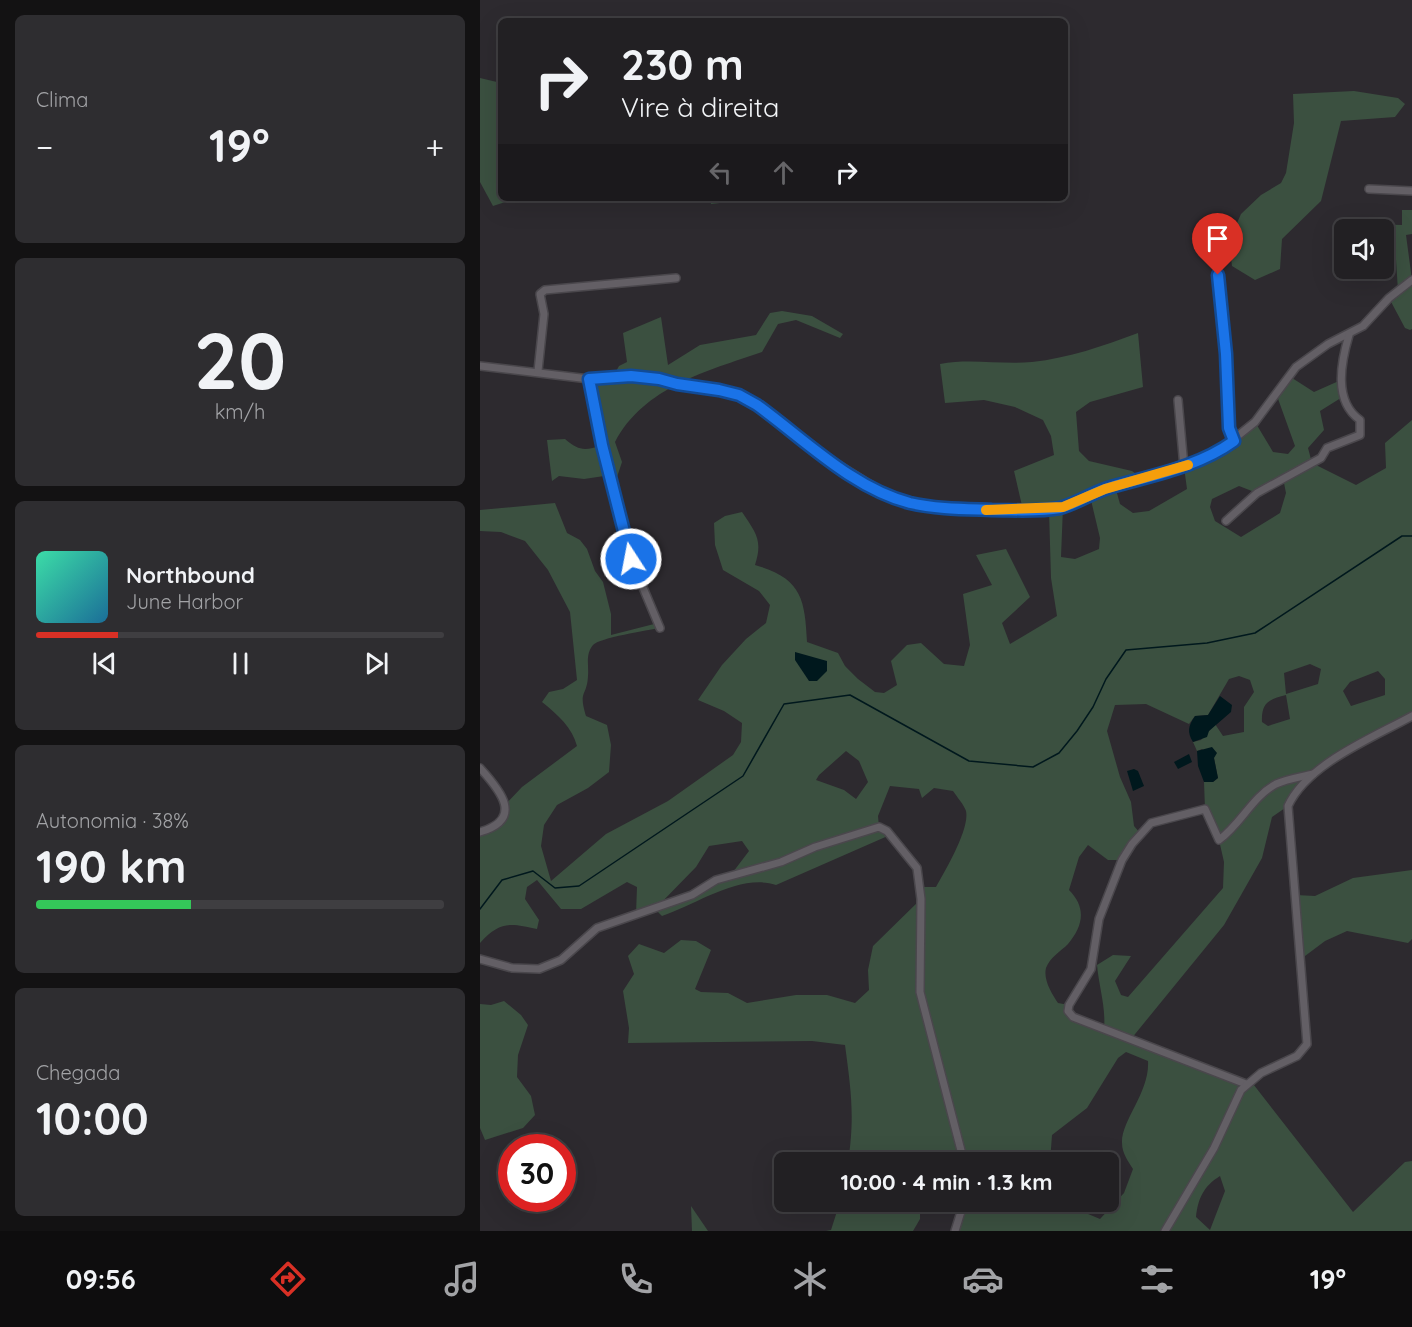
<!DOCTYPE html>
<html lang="pt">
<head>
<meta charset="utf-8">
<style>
  body { margin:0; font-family:Quicksand,sans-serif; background:#2e2d30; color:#f1f3f6; height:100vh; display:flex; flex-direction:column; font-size:22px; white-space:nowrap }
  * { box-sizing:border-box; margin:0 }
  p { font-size:20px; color:#a2a3a6 }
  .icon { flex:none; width:33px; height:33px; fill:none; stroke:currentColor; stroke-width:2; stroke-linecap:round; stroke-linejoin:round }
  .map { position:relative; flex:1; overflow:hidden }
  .panel { display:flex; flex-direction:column; gap:15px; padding:15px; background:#131213; width:480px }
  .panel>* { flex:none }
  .banner { position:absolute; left:18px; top:18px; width:570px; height:183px; border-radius:9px; box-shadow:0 6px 24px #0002,0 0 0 2px #3f3e41; background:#222023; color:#f1f3f6; overflow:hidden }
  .controls { position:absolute; left:854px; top:219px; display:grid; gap:12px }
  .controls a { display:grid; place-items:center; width:60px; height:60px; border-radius:9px; background:#222023; box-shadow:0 6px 24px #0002,0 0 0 2px #3f3e41; font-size:30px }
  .speed { position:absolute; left:18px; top:1134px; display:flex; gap:12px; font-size:30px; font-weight:700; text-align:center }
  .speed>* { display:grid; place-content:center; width:78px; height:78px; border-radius:50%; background:#222023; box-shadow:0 6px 24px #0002,0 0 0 2px #3f3e41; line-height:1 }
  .speed .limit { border:9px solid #d22; background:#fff; color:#111 }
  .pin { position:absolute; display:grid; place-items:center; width:51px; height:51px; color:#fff; margin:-62px -26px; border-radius:50% 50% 50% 0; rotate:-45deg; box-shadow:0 0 6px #0007 }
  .pin .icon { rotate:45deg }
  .me { position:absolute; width:66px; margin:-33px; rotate:349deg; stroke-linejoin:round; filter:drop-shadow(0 0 4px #0008) }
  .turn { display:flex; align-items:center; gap:21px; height:126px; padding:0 24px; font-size:27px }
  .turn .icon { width:78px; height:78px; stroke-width:2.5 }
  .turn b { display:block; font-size:42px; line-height:51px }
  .lanes { display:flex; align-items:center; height:57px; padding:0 24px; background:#0003; justify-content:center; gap:30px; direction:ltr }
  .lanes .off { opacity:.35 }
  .big { font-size:45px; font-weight:800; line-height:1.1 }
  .panel .card { flex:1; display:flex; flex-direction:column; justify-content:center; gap:9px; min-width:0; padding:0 21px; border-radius:9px; background:#2e2d30 }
  .panel .dial { align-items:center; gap:0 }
  .dial b { font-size:78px; line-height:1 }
  .song { display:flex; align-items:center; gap:18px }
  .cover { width:72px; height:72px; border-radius:9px; background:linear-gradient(135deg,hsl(160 70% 55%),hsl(200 70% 35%)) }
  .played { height:6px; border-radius:3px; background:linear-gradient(90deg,#d93025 20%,#3f3e41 20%) }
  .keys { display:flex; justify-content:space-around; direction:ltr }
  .heat { display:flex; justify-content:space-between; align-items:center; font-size:33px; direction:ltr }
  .charge { height:9px; border-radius:4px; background:linear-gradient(90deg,#34c759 38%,#3f3e41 0) }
  .trip { position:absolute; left:294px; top:1152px; width:345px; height:60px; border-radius:9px; background:#222023; box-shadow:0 6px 24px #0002,0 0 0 2px #3f3e41; font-weight:800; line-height:60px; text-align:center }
  .tab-bar { display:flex; height:96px; justify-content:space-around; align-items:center; background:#0e0d0e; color:#a2a3a6 }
  .tab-bar .icon { width:42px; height:42px }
  .tab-bar .current { color:#d93025 }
  .tab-bar b { font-size:27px; color:#f1f3f6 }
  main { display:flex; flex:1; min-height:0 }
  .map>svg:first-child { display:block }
  .green { fill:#3b5040; fill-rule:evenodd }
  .water { fill:#00181d }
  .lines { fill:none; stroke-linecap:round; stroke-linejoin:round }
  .stream { stroke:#00181d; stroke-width:1.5 }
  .minor-casing { stroke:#4a474c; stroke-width:10 }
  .minor { stroke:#635f65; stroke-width:7 }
  .route-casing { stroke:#114b97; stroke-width:15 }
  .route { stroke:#1a73e8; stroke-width:10 }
  .slow { stroke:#f59e0b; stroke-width:10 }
</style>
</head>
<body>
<main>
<section class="panel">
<div class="card"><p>Clima</p>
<div class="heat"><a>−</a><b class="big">19°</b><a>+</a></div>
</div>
<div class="card dial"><b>20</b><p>km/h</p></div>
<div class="card">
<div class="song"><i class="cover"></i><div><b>Northbound</b><p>June Harbor</p></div></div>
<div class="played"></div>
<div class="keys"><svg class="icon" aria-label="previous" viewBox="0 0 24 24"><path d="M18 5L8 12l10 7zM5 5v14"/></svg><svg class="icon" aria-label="pause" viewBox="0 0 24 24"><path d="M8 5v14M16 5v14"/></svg><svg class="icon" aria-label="next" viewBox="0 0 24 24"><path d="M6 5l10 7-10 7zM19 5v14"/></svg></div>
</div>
<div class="card"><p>Autonomia · 38%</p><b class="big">190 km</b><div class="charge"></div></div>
<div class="card"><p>Chegada</p><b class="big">10:00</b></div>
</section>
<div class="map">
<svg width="932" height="1231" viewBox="0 0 932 1231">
  <rect width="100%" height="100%" fill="#2d2a2f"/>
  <!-- green -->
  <g class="green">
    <path d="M 0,78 L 21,83 L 21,198 L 38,198 L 13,206 L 0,182 Z"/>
    <path d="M 874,91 L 918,98 L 925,104 L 915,117 L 861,121 L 841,201 L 802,239 L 800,269 L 775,280 L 752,266 L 749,241 L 761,214 L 781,195 L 801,183 L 806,173 L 814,123 L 813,94 Z"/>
    <path d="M 230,198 L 285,198 L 231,204 Z"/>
    <path d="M 922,210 L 932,210 L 932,234 L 926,235 L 932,280 L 932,329 L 930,330 L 925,328 L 909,298 L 918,291 L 915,244 L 903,244 L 903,230 L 884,229 L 883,224 L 922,225 Z"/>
    <path d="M 302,311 L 332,316 L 363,334 L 360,338 L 316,320 L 298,324 L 282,352 C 227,371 164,387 135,442 L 142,462 L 134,486 L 131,475 L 104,479 L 79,476 L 72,481 L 67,440 L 85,439 C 99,451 105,451 122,445 L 109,379 L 133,377 L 139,366 L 147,362 L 143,333 L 181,317 L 188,365 L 220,345 L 276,335 L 290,313 Z"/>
    <path d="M 658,333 L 663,387 L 610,402 L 596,412 L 599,451 L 609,461 L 652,471 L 662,478 L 635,486 L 640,504 L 653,513 L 669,511 L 707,489 L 704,467 L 734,455 L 775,422 L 793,452 L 808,454 L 815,446 L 797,396 L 809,376 L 834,392 L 861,380 L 864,396 L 840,411 L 844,430 L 828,448 L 832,463 L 876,485 L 906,468 L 905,443 L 932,420 L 932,716 L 845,764 L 808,806 L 792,817 L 782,858 L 744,925 L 651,1039 L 766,1084 L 770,1080 L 873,1212 L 925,1162 L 932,1161 L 932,1231 L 475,1231 L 484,1202 L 601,1202 L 601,1211 L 620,1219 L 644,1193 L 653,1169 C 648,1161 642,1153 642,1143 C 641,1121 670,1092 668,1061 L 646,1052 L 638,1058 L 607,1108 L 572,1135 L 570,1162 L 484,1162 L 447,1158 L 445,1162 L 368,1162 C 375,1117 371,1090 365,1045 L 332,1041 L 148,1043 L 149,1028 L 143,991 L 154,974 L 148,956 L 159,944 L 184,953 L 201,940 L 216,941 L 231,950 L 215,989 L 221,992 L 248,993 L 267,1003 L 316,995 L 347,995 L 375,1003 L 389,990 L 388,970 L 393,946 L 441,899 L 440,887 L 456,887 C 465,871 490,829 486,811 C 484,805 477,797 473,791 L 454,788 L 442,798 L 439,789 L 410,786 L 398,816 L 399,827 L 410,835 L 296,885 C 260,873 216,905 182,916 L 175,909 L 156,914 L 157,887 L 147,882 L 101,909 L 81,909 L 57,880 L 47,887 L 45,899 L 59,920 L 57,929 C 30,923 20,921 0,943 L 0,832 L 23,820 L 25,805 L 42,787 L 97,746 C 92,727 78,715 62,702 L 69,692 L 83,689 L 97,680 L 90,612 L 68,570 L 45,541 L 21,532 L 0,531 L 0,510 L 75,503 L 87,533 L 100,540 L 107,549 L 115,571 L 123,582 L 131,614 L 131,635 L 178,623 L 180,628 C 168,630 119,638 113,645 C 105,655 109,665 108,676 C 107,697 98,690 106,716 L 127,725 L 131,745 L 129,772 L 108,788 L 77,805 L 64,825 L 61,846 L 71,881 L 126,834 L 188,801 L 253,755 L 261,742 L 262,723 L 244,711 L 218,700 L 242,665 L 266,639 L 286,623 L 290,605 L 279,591 L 243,570 L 235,545 L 234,523 L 245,516 L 262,512 C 276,533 283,540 275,565 C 321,578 325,598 327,642 L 358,653 L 365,666 L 378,679 L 395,692 L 404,693 L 417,685 L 411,661 L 427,645 L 441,643 L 464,664 L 484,666 L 490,645 L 483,594 L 512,585 L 496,555 L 526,549 L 550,597 L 522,623 L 530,644 L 577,616 L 571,578 L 569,510 L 543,510 L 534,471 L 574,455 L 571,436 L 563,420 L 535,407 L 504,400 L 465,403 L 460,364 C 491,358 521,365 552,362 C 589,358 623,346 658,333 ZM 803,478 L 806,493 L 800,513 L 761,537 L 735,521 L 730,507 L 732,499 L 759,486 L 777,493 ZM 610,496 L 620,538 L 619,549 L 595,559 L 581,557 L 583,507 ZM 830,664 L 841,669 L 838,684 L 806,694 L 804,673 ZM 898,671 L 905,679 L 905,695 L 871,706 L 863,691 L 870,682 ZM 759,676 L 770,680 L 774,692 L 764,707 L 764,732 L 743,736 L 735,724 L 721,740 L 713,742 L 717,751 L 722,749 L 734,758 L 738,778 L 733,782 L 724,782 L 725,809 L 739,840 L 744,862 L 743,888 L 648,997 L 641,995 L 635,981 L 651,956 L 633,955 L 617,965 C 619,987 626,1007 624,1029 L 588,1011 L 589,1005 L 578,1003 C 572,994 563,980 566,968 C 570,957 580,952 588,944 C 604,925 606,907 589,890 L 599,857 L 608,845 L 628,860 L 642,860 L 660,833 L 654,826 L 651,802 L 640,777 L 627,731 L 635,705 L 666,704 L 709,724 L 715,716 L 728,715 L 749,679 ZM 806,695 L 810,719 L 788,726 L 782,722 C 781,703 789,699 806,695 ZM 366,751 L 379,761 L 388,782 L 376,799 L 364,790 L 336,780 L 339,775 ZM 262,841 L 269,851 L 250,876 L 176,908 L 216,867 L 229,846 ZM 740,1176 L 745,1191 L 730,1230 L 716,1217 C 718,1198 724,1186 740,1176 Z"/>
    <path d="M 932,870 L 932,939 L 928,943 L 867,931 L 845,941 L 821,959 L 816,895 L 835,896 L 873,878 Z"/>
    <path d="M 24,1001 L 41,1015 L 48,1025 L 38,1055 L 37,1077 L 51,1096 L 55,1115 L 43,1128 L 5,1140 L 0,1128 L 0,1004 L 11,1005 Z"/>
    <path d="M 360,1202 L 440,1202 L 440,1219 L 433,1231 L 346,1231 L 351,1230 Z"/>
    <path d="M 211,1206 L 228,1231 L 212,1231 Z"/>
  </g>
  <!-- water -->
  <g class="water">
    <path d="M 315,652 L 347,661 L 347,671 L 337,681 L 329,681 L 315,660 Z"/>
    <path d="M 740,696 L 752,705 L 751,712 L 729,731 L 727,737 L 713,742 C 707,732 708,726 715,716 L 728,715 Z"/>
    <path d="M 732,747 L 737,753 L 734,758 L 738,778 L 733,782 L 724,782 L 718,766 L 717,751 Z"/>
    <path d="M 709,754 L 712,762 L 698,769 L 694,762 Z"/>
    <path d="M 654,769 L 658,771 L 664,786 L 653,791 L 647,771 Z"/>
  </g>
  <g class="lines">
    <!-- stream -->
    <path class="stream" d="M 0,909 L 22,880 L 53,871 L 75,888 L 99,886 L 263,776 L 304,704 L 370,695 L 489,761 L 553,767 L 579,753 L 597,731 L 613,707 L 626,679 L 646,650 L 727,643 L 775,633 L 922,536 L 932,536"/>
    <defs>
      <g id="minor">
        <path d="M 889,189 L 932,191"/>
        <path d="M 738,275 L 746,354 L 749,428 L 754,441"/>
        <path d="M 0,366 L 109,379 L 151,376 L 179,379 L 197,384 L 239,390 L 259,395 L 277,405 L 341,454 L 407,495 L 450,506 L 569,510 L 583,507 L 625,489 L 734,455 L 775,422 L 816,367 L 848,344 L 883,326 L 909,298 L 932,280"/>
        <path d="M 58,371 L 64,314 L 60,294 L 65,290 L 196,278"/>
        <path d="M 109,379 L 122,445 L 151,559 L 180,628"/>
        <path d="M 698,400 L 704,467"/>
        <path d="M 746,521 L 777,493 L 841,458 L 847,448 L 880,435 L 880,420 C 853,401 861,362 869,335"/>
        <path d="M 0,768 C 21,791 44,819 0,832"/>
        <path d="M 0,959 L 32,968 L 59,969 L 81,960 L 117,928 L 212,895 L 236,880 L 301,862 L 335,847 L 399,827 L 407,831 L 437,868 L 441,899 L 440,992 L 484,1162"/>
        <path d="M 766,1084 L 593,1017 L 588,1011 L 589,1005 L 611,969 L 619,919 L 642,860 L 652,844 L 671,823 L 725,809 L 739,840 C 761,824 772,797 796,784 C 807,779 821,777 833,774"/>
        <path d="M 475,1231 L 484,1202"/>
        <path d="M 685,1231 L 734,1148 L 761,1090 L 781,1073 L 817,1056 L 827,1044 L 808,806 C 827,764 892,738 932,716"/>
      </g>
    </defs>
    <!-- minor casing -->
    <use href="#minor" class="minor-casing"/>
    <!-- minor -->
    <use href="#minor" class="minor"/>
  </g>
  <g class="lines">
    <defs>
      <path id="route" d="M 151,559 L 122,445 L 109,379 L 151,376 L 179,379 L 197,384 L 239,390 L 259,395 L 277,405 C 324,439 372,488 430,503 C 456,509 485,509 512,510 C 534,510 558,512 580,508 C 598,503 613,492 631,487 C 673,475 718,467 754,441 L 749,428 L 746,354 L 738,275"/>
    </defs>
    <!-- route casing -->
    <use href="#route" class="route-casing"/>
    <!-- route -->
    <use href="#route" class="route"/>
    <!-- slow -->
    <path class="slow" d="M 506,510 L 583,507 L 625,489 L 708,465"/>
  </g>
</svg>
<div class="controls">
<a><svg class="icon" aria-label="sound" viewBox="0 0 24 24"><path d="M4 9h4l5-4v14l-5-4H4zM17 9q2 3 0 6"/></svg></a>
</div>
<div class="speed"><div class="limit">30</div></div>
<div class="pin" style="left:738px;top:275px;background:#d93025"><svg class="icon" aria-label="arrive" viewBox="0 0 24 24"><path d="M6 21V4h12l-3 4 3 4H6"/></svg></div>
<svg class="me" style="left:151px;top:559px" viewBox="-20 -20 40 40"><circle r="17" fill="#1a73e8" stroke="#fff" stroke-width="3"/><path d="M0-11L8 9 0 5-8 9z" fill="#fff"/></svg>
<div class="trip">10:00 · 4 min · 1.3 km</div>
<div class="banner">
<div class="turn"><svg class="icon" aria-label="right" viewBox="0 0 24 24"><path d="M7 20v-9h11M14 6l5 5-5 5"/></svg><div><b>230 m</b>Vire à direita</div></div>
<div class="lanes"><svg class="icon off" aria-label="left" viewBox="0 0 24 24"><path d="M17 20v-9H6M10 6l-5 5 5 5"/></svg><svg class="icon off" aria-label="ahead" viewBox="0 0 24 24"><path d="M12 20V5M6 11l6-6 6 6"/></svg><svg class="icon" aria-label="right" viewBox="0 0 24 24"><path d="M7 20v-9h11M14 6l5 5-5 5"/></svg></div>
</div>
</div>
</main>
<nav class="tab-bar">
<b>09:56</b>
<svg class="icon current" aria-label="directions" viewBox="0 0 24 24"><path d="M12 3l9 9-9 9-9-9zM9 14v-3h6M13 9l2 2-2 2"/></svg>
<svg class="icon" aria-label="music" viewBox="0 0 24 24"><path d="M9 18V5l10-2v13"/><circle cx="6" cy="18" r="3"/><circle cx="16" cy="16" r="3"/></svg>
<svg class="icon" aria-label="phone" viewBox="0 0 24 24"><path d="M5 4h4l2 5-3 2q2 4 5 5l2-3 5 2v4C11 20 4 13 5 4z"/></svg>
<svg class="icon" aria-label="climate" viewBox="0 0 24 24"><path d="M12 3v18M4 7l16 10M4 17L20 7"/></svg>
<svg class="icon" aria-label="car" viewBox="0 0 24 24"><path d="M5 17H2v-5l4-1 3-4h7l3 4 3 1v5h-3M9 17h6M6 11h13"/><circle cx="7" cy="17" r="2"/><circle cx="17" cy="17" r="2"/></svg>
<svg class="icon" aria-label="filters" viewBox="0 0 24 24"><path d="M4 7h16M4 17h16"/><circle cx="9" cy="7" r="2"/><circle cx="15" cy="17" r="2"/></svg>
<b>19°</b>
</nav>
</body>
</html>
